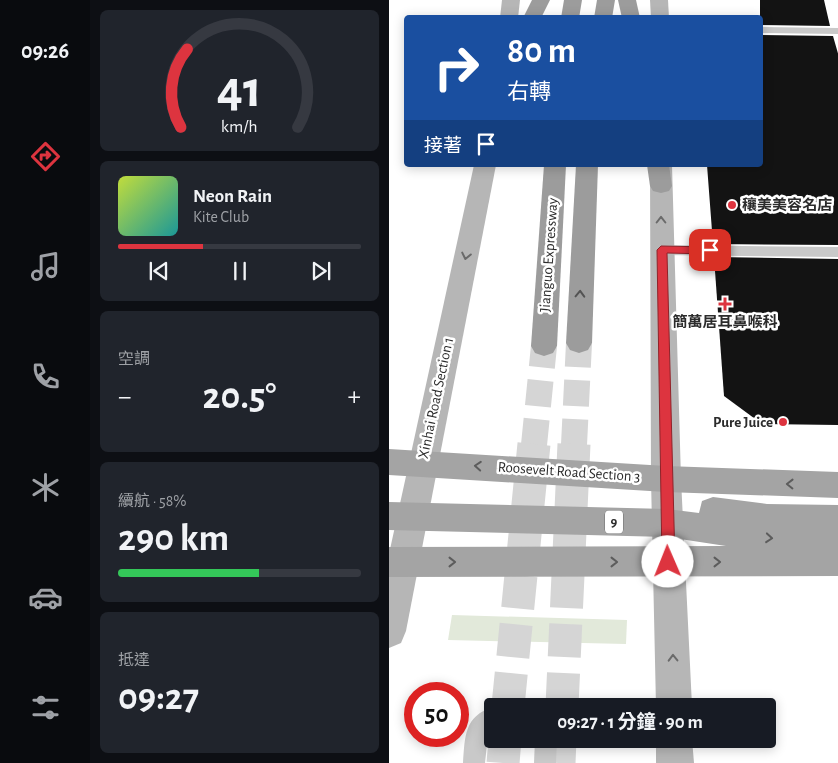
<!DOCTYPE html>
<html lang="zh-TW">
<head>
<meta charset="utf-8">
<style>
  body { margin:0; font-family:"Alegreya Sans","Noto Sans TC",sans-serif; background:#20242c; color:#f1f3f6; height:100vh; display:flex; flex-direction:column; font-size:19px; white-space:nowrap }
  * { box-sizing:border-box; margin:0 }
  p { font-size:16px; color:#9ea1a6 }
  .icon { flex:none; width:28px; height:28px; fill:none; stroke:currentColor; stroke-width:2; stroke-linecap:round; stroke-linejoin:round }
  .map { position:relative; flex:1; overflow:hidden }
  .sheet { display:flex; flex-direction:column; gap:10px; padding:10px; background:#0d0f14; width:299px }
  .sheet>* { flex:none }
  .banner { position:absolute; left:15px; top:15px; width:359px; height:152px; border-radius:5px; box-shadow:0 2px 12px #0003; background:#1a4fa0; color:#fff; overflow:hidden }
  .speed { position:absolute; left:15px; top:682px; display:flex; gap:10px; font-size:25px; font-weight:700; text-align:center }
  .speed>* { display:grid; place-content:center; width:65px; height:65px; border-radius:50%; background:#171b24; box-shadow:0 2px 12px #0003; line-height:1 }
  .speed .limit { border:8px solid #d22; background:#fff; color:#111 }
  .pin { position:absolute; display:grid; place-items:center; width:42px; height:42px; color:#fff; margin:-21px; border-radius:10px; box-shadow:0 2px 8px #0006 }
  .me { position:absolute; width:55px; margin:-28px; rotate:359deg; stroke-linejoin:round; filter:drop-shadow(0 0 4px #0008) }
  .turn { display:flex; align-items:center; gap:18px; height:105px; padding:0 20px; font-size:22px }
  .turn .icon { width:65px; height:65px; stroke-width:2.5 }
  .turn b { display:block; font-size:35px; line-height:42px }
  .then { display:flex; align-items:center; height:48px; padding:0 20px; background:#0003; gap:10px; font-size:19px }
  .big { font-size:38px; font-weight:700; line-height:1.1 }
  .sheet .card { flex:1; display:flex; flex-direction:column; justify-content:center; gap:8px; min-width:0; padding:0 18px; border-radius:8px; background:#20242c }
  .sheet .dial { align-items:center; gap:0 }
  .dial svg { height:130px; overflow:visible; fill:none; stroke:#363941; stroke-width:7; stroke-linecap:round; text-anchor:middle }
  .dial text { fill:#f1f3f6; stroke:none }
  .song { display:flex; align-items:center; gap:15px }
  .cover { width:60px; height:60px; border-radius:8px; background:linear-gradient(135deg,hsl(70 70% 55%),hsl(180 70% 35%)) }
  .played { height:5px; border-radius:2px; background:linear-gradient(90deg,#dd343f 35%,#363941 35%) }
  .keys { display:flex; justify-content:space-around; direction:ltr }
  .heat { display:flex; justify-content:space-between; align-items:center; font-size:28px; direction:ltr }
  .charge { height:8px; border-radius:4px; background:linear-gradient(90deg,#34c759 58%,#363941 0) }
  .trip { position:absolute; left:95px; top:698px; width:292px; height:50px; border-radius:5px; background:#171b24; box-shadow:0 2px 12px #0003; font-weight:700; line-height:50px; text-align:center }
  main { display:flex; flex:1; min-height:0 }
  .menu { display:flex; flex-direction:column; width:90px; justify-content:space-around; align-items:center; background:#090b0e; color:#9ea1a6 }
  .menu .icon { width:35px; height:35px }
  .menu .current { color:#dd343f }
  .menu b { font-size:22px; color:#f1f3f6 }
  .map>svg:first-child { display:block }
  .green { fill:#e2e9da }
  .building { fill:#131313 }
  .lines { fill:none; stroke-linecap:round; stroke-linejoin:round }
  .trunk-tunnel-far1 { stroke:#d5d5d5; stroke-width:26; stroke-dasharray:26 13; stroke-linecap:butt }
  .trunk-tunnel { stroke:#d5d5d5; stroke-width:33; stroke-dasharray:33 16; stroke-linecap:butt }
  .service { fill:#c9c9c9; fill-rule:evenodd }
  .secondary { fill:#b6b6b6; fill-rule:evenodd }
  .primary { fill:#a4a4a4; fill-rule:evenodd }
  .trunk { fill:#9c9c9c; fill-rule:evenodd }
  .oneway { stroke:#6a6a6a }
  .oneway2 { stroke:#535353 }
  .oneway3 { stroke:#5c5c5c }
  .route { fill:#dd343f; stroke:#902229 }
  .poi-dot { fill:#dd343f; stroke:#fff; stroke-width:2 }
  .labels { text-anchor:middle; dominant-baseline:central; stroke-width:5; stroke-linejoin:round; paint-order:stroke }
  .shield { fill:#fff; stroke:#6b6b6b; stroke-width:1 }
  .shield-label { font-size:14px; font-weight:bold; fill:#2c2c2c }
  .poi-label { font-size:15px; font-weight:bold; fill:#2c2c2c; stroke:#fff; text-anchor:start }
  .street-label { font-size:15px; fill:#2c2c2c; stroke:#fff }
</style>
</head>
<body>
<main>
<nav class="menu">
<b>09:26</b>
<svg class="icon current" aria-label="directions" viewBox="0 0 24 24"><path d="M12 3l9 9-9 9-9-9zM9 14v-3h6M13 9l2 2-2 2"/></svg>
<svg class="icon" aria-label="music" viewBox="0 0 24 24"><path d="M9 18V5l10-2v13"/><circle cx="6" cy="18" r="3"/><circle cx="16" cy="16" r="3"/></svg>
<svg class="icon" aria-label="phone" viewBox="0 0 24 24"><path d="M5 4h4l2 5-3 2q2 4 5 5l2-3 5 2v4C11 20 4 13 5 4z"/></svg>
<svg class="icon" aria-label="climate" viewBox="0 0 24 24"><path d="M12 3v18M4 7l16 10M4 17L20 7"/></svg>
<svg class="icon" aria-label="car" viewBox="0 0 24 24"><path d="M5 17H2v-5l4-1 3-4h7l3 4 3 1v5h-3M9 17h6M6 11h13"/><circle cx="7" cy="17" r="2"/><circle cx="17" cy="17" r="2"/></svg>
<svg class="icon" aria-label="filters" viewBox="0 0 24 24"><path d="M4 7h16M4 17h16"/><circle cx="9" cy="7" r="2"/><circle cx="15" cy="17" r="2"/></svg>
</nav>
<section class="sheet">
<div class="card dial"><svg viewBox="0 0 100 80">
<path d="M14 69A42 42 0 1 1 86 69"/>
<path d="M14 69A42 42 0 0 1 18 21" stroke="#dd343f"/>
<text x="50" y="56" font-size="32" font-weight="700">41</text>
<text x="50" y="72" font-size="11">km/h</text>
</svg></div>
<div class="card">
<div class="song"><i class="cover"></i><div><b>Neon Rain</b><p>Kite Club</p></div></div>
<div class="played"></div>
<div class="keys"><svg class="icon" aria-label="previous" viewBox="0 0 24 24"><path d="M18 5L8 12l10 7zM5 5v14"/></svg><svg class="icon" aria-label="pause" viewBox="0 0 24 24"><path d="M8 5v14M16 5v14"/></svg><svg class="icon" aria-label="next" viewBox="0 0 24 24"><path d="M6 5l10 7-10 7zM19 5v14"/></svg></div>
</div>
<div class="card"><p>空調</p>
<div class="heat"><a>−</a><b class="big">20.5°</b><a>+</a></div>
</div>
<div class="card"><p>續航 · 58%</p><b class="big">290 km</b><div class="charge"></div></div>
<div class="card"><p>抵達</p><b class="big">09:27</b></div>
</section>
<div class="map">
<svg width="450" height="763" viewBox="0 0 450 763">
  <rect width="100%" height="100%" fill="#fff"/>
  <!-- green -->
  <path class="green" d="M 63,615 L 238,620 L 237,644 L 59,640 Z"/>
  <!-- building -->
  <g class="building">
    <path d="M 371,0 L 435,0 L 441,26 L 371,25 Z"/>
    <path d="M 371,35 L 444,36 L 450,57 L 450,245 L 324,244 L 318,165 L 371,165 Z"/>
    <path d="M 325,257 L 450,259 L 450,425 L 373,424 L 335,396 Z"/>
  </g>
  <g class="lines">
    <!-- trunk-tunnel-far1 -->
    <g class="trunk-tunnel-far1">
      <path d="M 145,445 L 155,346"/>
      <path d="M 185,445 L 190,343"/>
    </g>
    <!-- trunk-tunnel -->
    <g class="trunk-tunnel">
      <path d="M 119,706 L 145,444"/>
      <path d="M 173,706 L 185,444"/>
      <path d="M 114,763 L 116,739"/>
      <path d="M 170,763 L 171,739"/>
    </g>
    <!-- service -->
    <g class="service">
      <path d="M 371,27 L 450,28 L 450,34 L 371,33 Z"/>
      <path d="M 273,245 L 450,247 L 450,257 L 273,255 L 266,250 Z"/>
      <path d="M 104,707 L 104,729 L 99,735 L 96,763 L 74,763 C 76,737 75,716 104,707 Z"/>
      <path d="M 146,739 L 168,739 L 167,763 L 145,763 Z"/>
    </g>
    <!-- secondary -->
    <g class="secondary">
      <path d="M 113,0 L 131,0 L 129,18 L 111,18 Z"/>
      <path d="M 261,0 L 279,0 L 280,18 L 262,18 Z"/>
      <path d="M 85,165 L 107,165 L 17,631 L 12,643 L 0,648 L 0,554 Z"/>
      <path d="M 261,165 L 283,165 L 292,479 L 303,706 L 267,706 L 262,479 Z"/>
      <path d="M 267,739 L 303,739 L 305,763 L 267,763 Z"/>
    </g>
    <!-- primary -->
    <g class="primary">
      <path d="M 0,449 L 277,466 L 450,472 L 450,498 L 277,492 L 0,475 Z"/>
      <path d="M 324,497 L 378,504 L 450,505 L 450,576 L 0,577 L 0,547 L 337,546 L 278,537 L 0,530 L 0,502 L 278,509 L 310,513 L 313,501 Z"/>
    </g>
    <!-- trunk -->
    <g class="trunk">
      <path d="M 143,0 L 161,0 L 152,18 L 134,18 Z"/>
      <path d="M 175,0 L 193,0 L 190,18 L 172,18 Z"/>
      <path d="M 208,0 L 226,0 L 223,18 L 205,18 Z"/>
      <path d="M 229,0 L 247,0 L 251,18 L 233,18 Z"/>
      <path d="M 155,165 L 177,165 L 168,346 L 164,353 L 155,356 L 146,353 L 142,346 Z"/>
      <path d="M 187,165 L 209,165 L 203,343 L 199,350 L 190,353 L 181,350 L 177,343 Z"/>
      <path d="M 258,165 L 280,165 L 283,186 L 280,191 L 272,193 L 264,191 L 261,186 Z"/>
    </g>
  </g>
  <!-- one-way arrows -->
  <defs><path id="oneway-chevron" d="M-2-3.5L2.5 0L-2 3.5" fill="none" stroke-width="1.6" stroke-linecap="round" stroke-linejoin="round" transform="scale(1.25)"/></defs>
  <g class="oneway">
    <use href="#oneway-chevron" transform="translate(272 220) rotate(-90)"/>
    <use href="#oneway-chevron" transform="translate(77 256) rotate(102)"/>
    <use href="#oneway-chevron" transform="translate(284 658) rotate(-91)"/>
  </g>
  <use class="oneway2" href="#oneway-chevron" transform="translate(191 294) rotate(-88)"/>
  <g class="oneway3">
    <use href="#oneway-chevron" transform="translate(89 466) rotate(-176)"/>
    <use href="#oneway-chevron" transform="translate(401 484) rotate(-179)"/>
    <use href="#oneway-chevron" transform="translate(380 538) rotate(5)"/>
    <use href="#oneway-chevron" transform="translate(63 562)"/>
    <use href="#oneway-chevron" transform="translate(225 562)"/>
    <use href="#oneway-chevron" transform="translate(328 562)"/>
  </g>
  <!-- route -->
  <path class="route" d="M 272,246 L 321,247 L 326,250 L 321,254 L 278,253 L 286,562 L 284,566 L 279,568 L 275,566 L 273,562 L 268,250 Z"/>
  <!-- markers -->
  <g class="poi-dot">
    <circle cx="343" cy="205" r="5"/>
    <path d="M333.5 296.5h5v5h5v5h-5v5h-5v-5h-5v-5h5z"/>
    <circle cx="394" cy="422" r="5"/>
  </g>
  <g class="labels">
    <!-- shield labels -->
    <rect class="shield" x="216" y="510.5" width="18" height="23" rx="4"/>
    <g class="shield-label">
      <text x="225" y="522">9</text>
    </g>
    <!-- poi labels -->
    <g class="poi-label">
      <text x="353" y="205">穰美美容名店</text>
      <text x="336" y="322" text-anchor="middle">簡萬居耳鼻喉科</text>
      <text x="384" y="422" text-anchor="end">Pure Juice</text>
    </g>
    <!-- street labels -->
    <g class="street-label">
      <text transform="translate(160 255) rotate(-86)">Jianguo Expressway</text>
      <text transform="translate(47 398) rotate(-78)">Xinhai Road Section 1</text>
      <text transform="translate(180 472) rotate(4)">Roosevelt Road Section 3</text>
    </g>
  </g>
</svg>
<div class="speed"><div class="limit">50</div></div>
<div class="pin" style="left:321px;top:250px;background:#d93025"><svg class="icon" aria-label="arrive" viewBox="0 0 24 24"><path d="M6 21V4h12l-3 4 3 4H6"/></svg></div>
<svg class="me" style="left:279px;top:562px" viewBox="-20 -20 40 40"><circle r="19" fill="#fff"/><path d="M0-13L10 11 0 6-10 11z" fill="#dd343f"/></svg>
<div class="trip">09:27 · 1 分鐘 · 90 m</div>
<div class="banner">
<div class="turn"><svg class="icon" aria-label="right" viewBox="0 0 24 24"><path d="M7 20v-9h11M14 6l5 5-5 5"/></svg><div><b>80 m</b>右轉</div></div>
<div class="then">接著<svg class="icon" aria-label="arrive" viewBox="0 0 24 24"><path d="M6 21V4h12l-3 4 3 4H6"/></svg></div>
</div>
</div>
</main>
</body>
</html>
